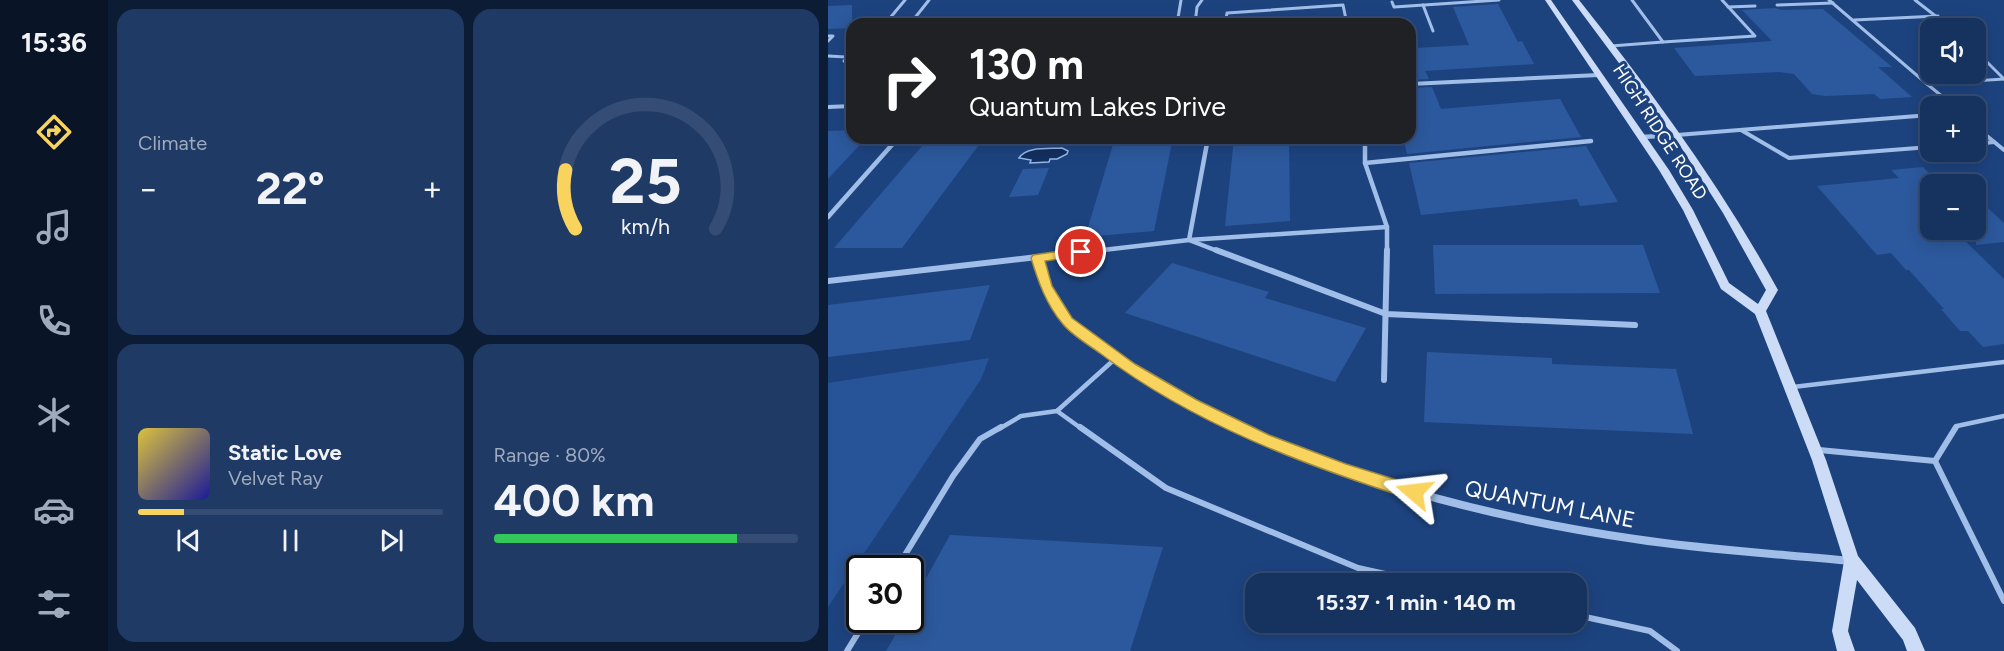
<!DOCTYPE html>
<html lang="en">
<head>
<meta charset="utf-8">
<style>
  body { margin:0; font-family:Figtree,sans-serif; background:#1f3a65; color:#f1f3f6; height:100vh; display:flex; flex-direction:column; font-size:22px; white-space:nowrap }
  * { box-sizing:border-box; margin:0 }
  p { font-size:20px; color:#9eaabd }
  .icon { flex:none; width:33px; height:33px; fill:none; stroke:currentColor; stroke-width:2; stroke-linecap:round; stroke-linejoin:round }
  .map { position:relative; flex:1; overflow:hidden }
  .details { display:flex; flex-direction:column; gap:9px; padding:9px; background:#0c1c34; width:720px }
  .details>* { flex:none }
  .banner { position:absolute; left:18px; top:18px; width:570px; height:126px; border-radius:18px; box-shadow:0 3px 15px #0003,0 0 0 2px #354d74; background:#202124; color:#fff; overflow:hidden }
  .tools { position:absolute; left:1092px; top:18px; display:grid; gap:12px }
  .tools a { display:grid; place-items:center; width:66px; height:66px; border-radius:12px; background:#16325f; box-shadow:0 3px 15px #0003,0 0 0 2px #354d74; font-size:30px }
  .speed { position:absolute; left:18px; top:555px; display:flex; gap:12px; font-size:30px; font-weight:700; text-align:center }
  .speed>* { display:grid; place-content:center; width:78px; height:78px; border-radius:50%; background:#16325f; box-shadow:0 3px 15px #0003,0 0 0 2px #354d74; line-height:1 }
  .speed .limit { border:3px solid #111; border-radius:9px; background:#fff; color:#111 }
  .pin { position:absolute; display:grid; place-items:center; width:51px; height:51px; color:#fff; margin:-26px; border:3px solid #fff; border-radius:50%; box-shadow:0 2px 6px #0007 }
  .me { position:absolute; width:66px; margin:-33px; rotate:287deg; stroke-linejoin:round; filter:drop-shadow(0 0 4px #0008) }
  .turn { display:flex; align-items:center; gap:21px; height:126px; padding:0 24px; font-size:27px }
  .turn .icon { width:78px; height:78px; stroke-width:2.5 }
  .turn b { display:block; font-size:42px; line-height:51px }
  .big { font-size:45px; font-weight:700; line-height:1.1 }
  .details .card { flex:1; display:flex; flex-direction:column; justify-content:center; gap:9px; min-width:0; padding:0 21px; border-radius:18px; background:#1f3a65 }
  .details .dial { align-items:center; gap:0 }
  .dial svg { height:156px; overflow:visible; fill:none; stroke:#354d74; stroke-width:7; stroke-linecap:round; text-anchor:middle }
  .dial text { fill:#f1f3f6; stroke:none }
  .song { display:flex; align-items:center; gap:18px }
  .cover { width:72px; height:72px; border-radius:9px; background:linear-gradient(135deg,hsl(50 70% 55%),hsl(240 70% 35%)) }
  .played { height:6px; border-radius:3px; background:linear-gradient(90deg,#f8d45f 15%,#354d74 15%) }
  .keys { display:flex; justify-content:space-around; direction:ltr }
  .heat { display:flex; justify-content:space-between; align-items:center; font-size:33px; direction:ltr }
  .charge { height:9px; border-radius:4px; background:linear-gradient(90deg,#34c759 80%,#354d74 0) }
  .details .tiles { flex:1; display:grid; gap:9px; grid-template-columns:repeat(2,1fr) }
  .trip { position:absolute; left:417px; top:573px; width:342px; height:60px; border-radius:18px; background:#16325f; box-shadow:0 3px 15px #0003,0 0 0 2px #354d74; font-weight:700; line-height:60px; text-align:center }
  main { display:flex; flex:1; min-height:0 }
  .tab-bar { display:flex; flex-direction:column; width:108px; justify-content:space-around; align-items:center; background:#091426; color:#9eaabd }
  .tab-bar .icon { width:42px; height:42px }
  .tab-bar .current { color:#f8d45f }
  .tab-bar b { font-size:27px; color:#f1f3f6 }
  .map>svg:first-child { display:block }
  .green { fill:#275498 }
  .water { fill:#132f5e; stroke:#94b8ea; stroke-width:1.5 }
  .building { fill:#2c599d }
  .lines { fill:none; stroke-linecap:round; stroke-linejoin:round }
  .lane-far3 { stroke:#a1bee9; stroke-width:3 }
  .lane-far2 { stroke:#a1bee9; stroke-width:4 }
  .lane-far1 { stroke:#a1bee9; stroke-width:4.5 }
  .lane { stroke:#a1bee9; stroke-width:6 }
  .street-far3 { stroke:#a1bee9; stroke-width:4 }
  .street-far2 { stroke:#a1bee9; stroke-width:4.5 }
  .street-far1 { stroke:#a1bee9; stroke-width:6 }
  .street { stroke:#a1bee9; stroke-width:8 }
  .secondary { fill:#ccdcf7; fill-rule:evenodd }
  .route { fill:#f8d45f; stroke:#a18a3e; stroke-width:1.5 }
  .labels { text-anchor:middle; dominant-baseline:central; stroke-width:6; stroke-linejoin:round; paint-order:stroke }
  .far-street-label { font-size:18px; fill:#fff; stroke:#1d437f }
  .street-label { font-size:22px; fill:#fff; stroke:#1d437f }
</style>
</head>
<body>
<main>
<nav class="tab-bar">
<b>15:36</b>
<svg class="icon current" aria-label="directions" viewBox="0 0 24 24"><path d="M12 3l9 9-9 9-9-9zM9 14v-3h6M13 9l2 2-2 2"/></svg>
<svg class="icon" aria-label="music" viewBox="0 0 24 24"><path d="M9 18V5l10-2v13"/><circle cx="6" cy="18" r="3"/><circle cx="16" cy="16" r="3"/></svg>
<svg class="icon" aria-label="phone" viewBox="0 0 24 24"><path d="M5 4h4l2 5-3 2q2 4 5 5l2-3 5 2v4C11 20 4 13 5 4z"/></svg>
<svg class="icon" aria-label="climate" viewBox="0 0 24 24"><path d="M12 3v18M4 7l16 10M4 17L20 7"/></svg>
<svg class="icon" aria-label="car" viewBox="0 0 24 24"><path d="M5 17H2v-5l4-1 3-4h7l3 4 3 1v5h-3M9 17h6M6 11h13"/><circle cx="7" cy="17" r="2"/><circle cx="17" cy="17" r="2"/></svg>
<svg class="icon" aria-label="filters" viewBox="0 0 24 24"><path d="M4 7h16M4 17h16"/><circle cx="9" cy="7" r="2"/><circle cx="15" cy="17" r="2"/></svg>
</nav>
<section class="details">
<div class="tiles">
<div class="card"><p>Climate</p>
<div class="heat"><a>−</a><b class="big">22°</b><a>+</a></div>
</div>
<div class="card dial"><svg viewBox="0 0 100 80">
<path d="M14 69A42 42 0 1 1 86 69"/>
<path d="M14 69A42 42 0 0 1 9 39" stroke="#f8d45f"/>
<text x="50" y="56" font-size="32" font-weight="700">25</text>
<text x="50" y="72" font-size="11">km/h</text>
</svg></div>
<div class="card">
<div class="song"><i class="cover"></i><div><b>Static Love</b><p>Velvet Ray</p></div></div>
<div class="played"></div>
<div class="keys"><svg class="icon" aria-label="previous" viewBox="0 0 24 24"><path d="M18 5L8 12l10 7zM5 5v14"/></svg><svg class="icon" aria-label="pause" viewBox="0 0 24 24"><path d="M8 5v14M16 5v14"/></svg><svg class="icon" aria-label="next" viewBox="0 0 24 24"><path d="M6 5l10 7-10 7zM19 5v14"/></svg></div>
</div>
<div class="card"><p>Range · 80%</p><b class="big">400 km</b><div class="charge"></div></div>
</div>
</section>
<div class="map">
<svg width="1176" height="651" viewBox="0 0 1176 651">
  <rect width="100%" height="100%" fill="#1d437f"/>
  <!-- green -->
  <path class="green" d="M 161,358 L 153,379 L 0,607 L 0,383 Z"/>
  <!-- water -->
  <path class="water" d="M 234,148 L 240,151 L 239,154 L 229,159 L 222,159 L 221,162 L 202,163 L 203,160 L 191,158 C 198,146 221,149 234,148 Z"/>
  <!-- building -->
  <g class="building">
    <path d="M 670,4 L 690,42 L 694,41 L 706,64 L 597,71 L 601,79 L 582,80 L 582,36 L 587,48 L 641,45 L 625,7 Z"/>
    <path d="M 24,5 L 24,28 L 0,29 L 0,6 Z"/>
    <path d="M 947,8 L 954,10 L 995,9 L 1064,67 L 1050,67 L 1084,97 L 1052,99 L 1046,94 L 997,96 L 984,94 L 966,74 L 951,72 L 867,76 L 846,48 L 944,41 L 914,10 Z"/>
    <path d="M 604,87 L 613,109 L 732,99 L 753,137 L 579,154 L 575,138 L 582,138 L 582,88 Z"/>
    <path d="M 24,130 L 24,138 L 38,138 L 0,179 L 0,131 Z"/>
    <path d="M 101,138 L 156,138 L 74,248 L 6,248 Z"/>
    <path d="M 287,138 L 345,138 L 326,231 L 257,237 Z"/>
    <path d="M 406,138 L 461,138 L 462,221 L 397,226 Z"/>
    <path d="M 758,146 L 790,202 L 752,206 L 749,199 L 593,215 L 581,163 Z"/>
    <path d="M 1095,167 L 1102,174 L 1102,230 L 1126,230 L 1176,279 L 1176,344 L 1155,347 L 1140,331 L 1132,331 L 1113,309 L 1116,309 L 1081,270 L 1078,270 L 1063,253 L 1049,255 L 989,186 L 1071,178 L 1063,170 Z"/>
    <path d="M 221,168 L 210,195 L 181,197 L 195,169 Z"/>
    <path d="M 1148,197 L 1176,223 L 1176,242 L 1148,245 Z"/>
    <path d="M 605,245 L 815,245 L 832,293 L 607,294 Z"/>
    <path d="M 344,263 L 441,292 L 437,298 L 538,328 L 507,382 L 297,313 Z"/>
    <path d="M 162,285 L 142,340 L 0,357 L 0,305 Z"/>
    <path d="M 599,352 L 724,358 L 724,364 L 848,369 L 865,434 L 596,422 Z"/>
    <path d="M 122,535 L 335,547 L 302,651 L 58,651 L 76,620 L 82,620 L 82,607 Z"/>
  </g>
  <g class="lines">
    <!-- lane-far3 -->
    <g class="lane-far3">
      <path d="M 1001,0 L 1099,84"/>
      <path d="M 1087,0 L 1123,28"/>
      <path d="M 564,2 L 566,7 L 671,0"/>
      <path d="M 595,5 L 605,31"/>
      <path d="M 949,5 L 1005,3"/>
      <path d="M 900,7 L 927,6"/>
      <path d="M 1026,20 L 1110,16"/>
      <path d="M 57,24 L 77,0"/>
      <path d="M 82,24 L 101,0"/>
      <path d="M 249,24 L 318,20 L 317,24"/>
      <path d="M 349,24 L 353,0"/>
      <path d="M 367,24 L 369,7 L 374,0"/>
      <path d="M 397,24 L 399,13 L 515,5 L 519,24"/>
      <path d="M 0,36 L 5,36 L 0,41"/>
      <path d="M 835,42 L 927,36 L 894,0"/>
      <path d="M 783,46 L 835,42 L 804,0"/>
      <path d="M 1148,51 L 1176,79"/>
      <path d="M 24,53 L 16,61 L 24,67"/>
      <path d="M 0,56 L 18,57"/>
      <path d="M 1126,106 L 1099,84 L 1176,79"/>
    </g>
    <!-- lane-far2 -->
    <g class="lane-far2">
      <path d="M 1148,127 L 1176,150"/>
      <path d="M 913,130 L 961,158 L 1102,147"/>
      <path d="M 849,135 L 1102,115"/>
      <path d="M 1148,144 L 1166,142"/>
    </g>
    <!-- lane-far1 -->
    <g class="lane-far1">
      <path d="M 965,387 L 1176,362"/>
      <path d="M 229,411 L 254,429"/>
      <path d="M 171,429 L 193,416 L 229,411 L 288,358"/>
      <path d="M 1127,429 L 1129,426 L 1176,416"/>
    </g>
    <!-- lane -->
    <g class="lane">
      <path d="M 252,427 L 338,488 L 530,568 L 602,584"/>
      <path d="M 991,450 L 1107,461 L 1176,601"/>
      <path d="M 1107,461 L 1128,427"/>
      <path d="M 69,568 L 125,476 L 152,439 L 173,427"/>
      <path d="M 748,615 L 822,631 L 849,651"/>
      <path d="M 19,651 L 38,620"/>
    </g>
    <!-- street-far3 -->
    <g class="street-far3">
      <path d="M 582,84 L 771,75"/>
      <path d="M 0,107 L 24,106"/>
    </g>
    <!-- street-far2 -->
    <g class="street-far2">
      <path d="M 814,137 L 849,135"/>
      <path d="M 380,138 L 361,240 L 392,252"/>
      <path d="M 537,138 L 537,163 L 559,227 L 559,252"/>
      <path d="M 537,163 L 763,141"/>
      <path d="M 0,217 L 70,138"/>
      <path d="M 258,252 L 361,240 L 559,227"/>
    </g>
    <!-- street-far1 -->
    <g class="street-far1">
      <path d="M 388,250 L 558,314 L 807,325"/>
      <path d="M 210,258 C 217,283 227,310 246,327 L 328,383 L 414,429"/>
      <path d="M 0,281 L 271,250"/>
      <path d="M 556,380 L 559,250"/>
    </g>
    <!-- street -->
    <path class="street" d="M 411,427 C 536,485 670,519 807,539 C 879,550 952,554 1024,561"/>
    <!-- secondary -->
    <path class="secondary" d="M 717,0 L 723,0 L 841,170 L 865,210 L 901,283 L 930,304 L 938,290 L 895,213 L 849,141 L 744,0 L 751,0 C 824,92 893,186 950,290 L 938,311 L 998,460 L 1030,556 L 1087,628 L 1097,651 L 1079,651 L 1075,640 L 1029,580 L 1020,631 L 1027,651 L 1009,651 L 1004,631 L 1016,561 L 984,460 L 927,314 L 893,289 L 855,210 L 831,170 Z"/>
  </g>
  <!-- route -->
  <path class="route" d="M 253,248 L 257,249 L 259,252 L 257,255 L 217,261 L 224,286 L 244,318 L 307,364 L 369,400 L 441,435 L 518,464 L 592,487 L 594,492 L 592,498 L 586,500 C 476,465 365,424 273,354 C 261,345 243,335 234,323 C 218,304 210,281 203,258 L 205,255 Z"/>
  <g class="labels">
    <!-- far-street labels -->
    <g class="far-street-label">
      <text transform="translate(832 132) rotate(57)">HIGH RIDGE ROAD</text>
    </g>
    <!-- street labels -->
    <g class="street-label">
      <text transform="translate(722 504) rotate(11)">QUANTUM LANE</text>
    </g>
  </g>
</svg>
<div class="tools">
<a><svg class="icon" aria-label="sound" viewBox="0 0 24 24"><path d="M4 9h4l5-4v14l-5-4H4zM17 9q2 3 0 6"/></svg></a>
<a>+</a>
<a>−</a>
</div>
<div class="speed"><div class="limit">30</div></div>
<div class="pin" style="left:253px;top:252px;background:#d93025"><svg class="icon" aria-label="arrive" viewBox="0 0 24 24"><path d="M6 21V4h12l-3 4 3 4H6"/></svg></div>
<svg class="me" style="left:586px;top:492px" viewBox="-20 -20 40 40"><path d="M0-17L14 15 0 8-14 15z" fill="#f8d45f" stroke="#fff" stroke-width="4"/></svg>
<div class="trip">15:37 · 1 min · 140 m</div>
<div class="banner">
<div class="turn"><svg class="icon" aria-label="right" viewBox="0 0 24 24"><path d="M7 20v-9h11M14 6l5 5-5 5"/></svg><div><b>130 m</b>Quantum Lakes Drive</div></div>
</div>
</div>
</main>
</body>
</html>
